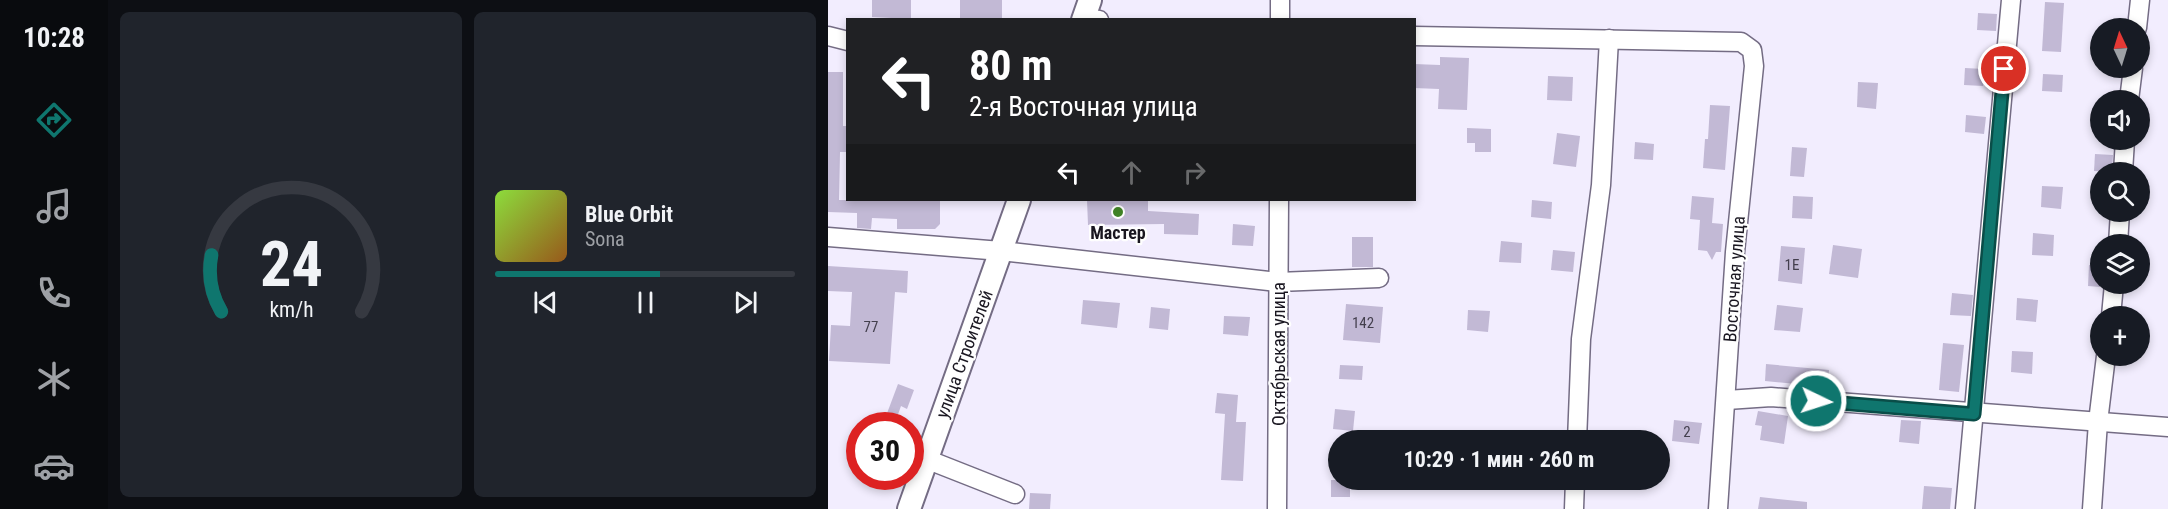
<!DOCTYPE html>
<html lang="ru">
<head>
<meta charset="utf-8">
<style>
  body { margin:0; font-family:"Roboto Condensed",sans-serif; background:#20242c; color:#f1f3f6; height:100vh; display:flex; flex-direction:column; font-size:22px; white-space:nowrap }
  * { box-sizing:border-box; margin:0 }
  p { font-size:20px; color:#9ea1a6 }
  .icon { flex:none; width:33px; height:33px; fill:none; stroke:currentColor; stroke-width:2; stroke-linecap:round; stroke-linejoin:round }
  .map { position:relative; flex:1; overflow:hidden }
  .side { display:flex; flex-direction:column; gap:12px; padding:12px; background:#0d0f14; width:720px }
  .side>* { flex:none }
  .guide { position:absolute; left:18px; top:18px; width:570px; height:183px; border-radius:0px; box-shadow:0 3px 9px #0003; background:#202124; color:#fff; overflow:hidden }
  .needle { width:39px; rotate:356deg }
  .controls { position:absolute; left:1262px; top:18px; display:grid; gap:12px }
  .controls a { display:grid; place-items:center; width:60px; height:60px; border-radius:50%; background:#171b24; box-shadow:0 3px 9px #0003; font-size:30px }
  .speed { position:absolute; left:18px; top:412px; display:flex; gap:12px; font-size:30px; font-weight:700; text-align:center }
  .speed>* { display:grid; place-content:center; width:78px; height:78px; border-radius:50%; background:#171b24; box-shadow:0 3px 9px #0003; line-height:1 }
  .speed .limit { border:9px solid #d22; background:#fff; color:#111 }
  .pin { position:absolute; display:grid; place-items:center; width:51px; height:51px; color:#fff; margin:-26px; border:3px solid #fff; border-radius:50%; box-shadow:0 2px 6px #0007 }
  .me { position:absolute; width:66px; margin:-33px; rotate:94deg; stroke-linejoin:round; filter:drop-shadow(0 0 4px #0008) }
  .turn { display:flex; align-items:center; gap:21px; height:126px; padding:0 24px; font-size:27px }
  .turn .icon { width:78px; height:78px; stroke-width:2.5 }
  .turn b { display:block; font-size:42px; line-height:51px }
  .lanes { display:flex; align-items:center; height:57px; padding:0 24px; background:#0003; justify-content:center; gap:30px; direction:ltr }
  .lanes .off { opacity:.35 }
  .side .tile { flex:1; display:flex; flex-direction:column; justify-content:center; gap:9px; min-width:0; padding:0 21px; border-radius:9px; background:#20242c }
  .side .dial { align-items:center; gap:0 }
  .dial svg { height:156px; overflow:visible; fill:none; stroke:#363941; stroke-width:7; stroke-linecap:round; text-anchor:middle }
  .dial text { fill:#f1f3f6; stroke:none }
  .song { display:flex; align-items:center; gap:18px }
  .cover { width:72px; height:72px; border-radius:9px; background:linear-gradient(135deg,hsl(90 70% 55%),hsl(30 70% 35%)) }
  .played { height:6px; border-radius:3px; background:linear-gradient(90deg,#0f766e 55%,#363941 55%) }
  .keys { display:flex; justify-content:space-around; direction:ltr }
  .side .tiles { flex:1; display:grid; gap:12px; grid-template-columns:repeat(2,1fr) }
  .trip { position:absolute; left:500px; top:430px; width:342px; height:60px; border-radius:30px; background:#171b24; box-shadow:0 3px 9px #0003; font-weight:700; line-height:60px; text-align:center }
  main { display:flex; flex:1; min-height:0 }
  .dock { display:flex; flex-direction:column; width:108px; justify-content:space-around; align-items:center; background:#090b0e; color:#9ea1a6 }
  .dock .icon { width:42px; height:42px }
  .dock .selected { color:#0f766e }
  .dock b { font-size:27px; color:#f1f3f6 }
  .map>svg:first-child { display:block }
  .building { fill:#c2b9d5 }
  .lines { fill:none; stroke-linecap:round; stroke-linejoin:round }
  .minor-casing { stroke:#746c84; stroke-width:21 }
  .major-casing { stroke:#746c84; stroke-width:26 }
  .minor { stroke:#fff; stroke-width:18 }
  .major { stroke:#fff; stroke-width:22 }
  .route-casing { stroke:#0a4d48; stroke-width:15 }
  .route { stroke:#0f766e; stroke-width:10 }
  .poi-dot { fill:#408326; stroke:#fefefe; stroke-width:2 }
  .labels { text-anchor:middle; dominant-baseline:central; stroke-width:4.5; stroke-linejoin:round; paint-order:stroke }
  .number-label { font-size:15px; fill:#433f4d }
  .poi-label { font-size:18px; font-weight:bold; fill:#191620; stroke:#fefefe }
  .street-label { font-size:18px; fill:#191620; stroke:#fefefe }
</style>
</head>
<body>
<main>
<nav class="dock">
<b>10:28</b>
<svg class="icon selected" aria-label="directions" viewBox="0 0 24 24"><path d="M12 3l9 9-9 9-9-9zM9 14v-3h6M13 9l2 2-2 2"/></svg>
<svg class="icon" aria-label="music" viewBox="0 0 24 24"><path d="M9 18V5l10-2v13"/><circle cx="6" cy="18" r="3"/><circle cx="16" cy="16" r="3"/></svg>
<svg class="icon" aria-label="phone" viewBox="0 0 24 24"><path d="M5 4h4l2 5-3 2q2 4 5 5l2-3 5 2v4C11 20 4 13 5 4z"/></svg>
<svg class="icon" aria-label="climate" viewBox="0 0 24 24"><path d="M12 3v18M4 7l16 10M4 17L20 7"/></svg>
<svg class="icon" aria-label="car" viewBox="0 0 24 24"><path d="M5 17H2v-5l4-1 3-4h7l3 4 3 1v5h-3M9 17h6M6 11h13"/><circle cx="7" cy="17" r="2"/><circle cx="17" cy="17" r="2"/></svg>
</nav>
<section class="side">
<div class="tiles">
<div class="tile dial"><svg viewBox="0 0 100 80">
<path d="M14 69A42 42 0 1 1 86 69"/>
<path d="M14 69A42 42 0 0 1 9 40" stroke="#0f766e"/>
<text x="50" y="56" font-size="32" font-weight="700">24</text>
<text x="50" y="72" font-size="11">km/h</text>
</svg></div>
<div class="tile">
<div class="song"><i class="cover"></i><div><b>Blue Orbit</b><p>Sona</p></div></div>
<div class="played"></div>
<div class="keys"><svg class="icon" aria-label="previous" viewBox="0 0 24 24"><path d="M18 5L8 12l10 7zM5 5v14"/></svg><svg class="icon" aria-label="pause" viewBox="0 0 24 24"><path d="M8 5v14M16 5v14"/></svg><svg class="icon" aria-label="next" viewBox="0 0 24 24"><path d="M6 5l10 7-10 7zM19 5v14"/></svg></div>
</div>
</div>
</section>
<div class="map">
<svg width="1340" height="509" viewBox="0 0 1340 509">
  <rect width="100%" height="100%" fill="#f2edfe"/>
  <!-- building -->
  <g class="building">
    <path d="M 44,0 L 83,0 L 83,19 L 44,17 Z"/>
    <rect x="132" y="0" width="42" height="20"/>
    <path d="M 1217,2 L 1236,3 L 1233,52 L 1214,51 Z"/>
    <path d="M 1150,13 L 1169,14 L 1168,31 L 1149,30 Z"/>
    <path d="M 612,57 L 641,58 L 639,110 L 610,109 L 611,89 L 586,88 L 586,64 L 612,65 Z"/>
    <path d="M 1137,68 L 1156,69 L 1155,86 L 1136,85 Z"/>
    <path d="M 0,72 L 15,72 L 15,126 L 20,126 L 20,152 L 12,152 L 11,200 L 112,200 L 112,224 L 107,229 L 69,229 L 69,219 L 44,218 L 43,229 L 29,228 L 29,213 L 0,212 Z"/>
    <path d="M 1215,74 L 1235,75 L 1234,92 L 1214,91 Z"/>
    <path d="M 720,76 L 745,77 L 744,101 L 719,100 Z"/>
    <path d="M 1030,82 L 1050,83 L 1048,109 L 1029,107 Z"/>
    <path d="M 882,105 L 902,106 L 897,170 L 875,168 L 877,139 L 880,139 Z"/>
    <path d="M 1138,115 L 1158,117 L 1156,134 L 1137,132 Z"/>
    <path d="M 639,128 L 663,129 L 663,152 L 647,152 L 647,143 L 639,143 Z"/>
    <path d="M 729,133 L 752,136 L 748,167 L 725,164 Z"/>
    <path d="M 807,142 L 826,144 L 825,160 L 806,159 Z"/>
    <path d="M 964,147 L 979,148 L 976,177 L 962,176 Z"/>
    <path d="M 1267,154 L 1285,155 L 1284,172 L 1266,171 Z"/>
    <path d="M 1214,186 L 1235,187 L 1233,209 L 1213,207 Z"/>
    <path d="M 864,196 L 886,198 L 884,223 L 895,224 L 893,252 L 888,252 L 884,260 L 879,251 L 870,250 L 872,220 L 862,219 Z"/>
    <path d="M 965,196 L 985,197 L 984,219 L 964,218 Z"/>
    <path d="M 259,200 L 320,200 L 320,211 L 371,214 L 370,235 L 336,234 L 336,224 L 260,225 Z"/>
    <path d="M 704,200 L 724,202 L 723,219 L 703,217 Z"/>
    <path d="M 405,224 L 427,226 L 425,246 L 404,245 Z"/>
    <path d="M 1205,233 L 1226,235 L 1225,256 L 1204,255 Z"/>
    <rect x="524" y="237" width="21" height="30"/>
    <path d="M 673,241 L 694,243 L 693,263 L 671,262 Z"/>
    <path d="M 1005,245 L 1034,249 L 1030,278 L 1001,274 Z"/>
    <path d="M 953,246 L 977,248 L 974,284 L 950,281 Z"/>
    <path d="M 725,250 L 747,252 L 745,272 L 723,270 Z"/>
    <path d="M 1261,265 L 1272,266 L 1272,287 L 1260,286 Z"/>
    <path d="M 0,266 L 80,271 L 79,293 L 67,292 L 62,364 L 1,361 L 3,325 L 22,326 L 24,292 L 0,291 Z"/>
    <path d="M 1124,293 L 1145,295 L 1143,316 L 1122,315 Z"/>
    <path d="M 1189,298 L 1210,300 L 1208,322 L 1188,320 Z"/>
    <path d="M 255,300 L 292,303 L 289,328 L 253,324 Z"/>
    <path d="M 518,304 L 555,307 L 552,343 L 515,340 Z"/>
    <path d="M 949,305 L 975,308 L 972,332 L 946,330 Z"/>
    <path d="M 323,307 L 342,309 L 340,330 L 321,328 Z"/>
    <path d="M 640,310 L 662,311 L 660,332 L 639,330 Z"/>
    <path d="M 396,316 L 422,317 L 420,336 L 395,334 Z"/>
    <path d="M 1115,343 L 1136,345 L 1131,392 L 1111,390 Z"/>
    <path d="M 1184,351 L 1205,352 L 1204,374 L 1183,372 Z"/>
    <path d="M 938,364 L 1001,370 L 1000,387 L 937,381 Z"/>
    <path d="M 512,365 L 535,366 L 534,380 L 511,379 Z"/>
    <path d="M 70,384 L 86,390 L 79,409 L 73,406 L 68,420 L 58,416 Z"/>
    <path d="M 389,393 L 410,395 L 408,422 L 418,422 L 415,481 L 393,480 L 397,414 L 387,413 Z"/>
    <path d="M 507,409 L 527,411 L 525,431 L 505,429 Z"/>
    <path d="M 930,411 L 960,416 L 956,444 L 932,440 L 934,426 L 927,425 Z"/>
    <path d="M 846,420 L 874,423 L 871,444 L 844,441 Z"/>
    <path d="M 1073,420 L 1093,421 L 1091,444 L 1071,442 Z"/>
    <rect x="503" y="480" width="19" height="17"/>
    <path d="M 1096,486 L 1124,488 L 1122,509 L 1094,509 Z"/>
    <path d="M 202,493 L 223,494 L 222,509 L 201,509 Z"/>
    <path d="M 932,497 L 979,502 L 979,509 L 930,509 Z"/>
  </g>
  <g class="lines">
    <defs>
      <g id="minor">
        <path d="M 452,0 L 452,20"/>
        <path d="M 256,18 L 271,20"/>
        <path d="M 1309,28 L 1312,0"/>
        <path d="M 0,36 L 20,41"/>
        <path d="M 586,36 L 913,42 L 924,50 L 926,66 L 907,252 L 890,509"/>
        <path d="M 1301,100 L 1305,68"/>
        <path d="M 1295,172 L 1297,140"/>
        <path d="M 0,237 L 173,251 L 450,282 L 551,278"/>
        <path d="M 1290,244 L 1292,212"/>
        <path d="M 1283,316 L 1286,284"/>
        <path d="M 899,400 L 943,397 L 1340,427"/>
        <path d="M 749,441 L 753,339 L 773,185 L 781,39"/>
        <path d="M 98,459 L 187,494"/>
        <path d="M 449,509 L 451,200"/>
        <path d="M 746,509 L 747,480"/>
        <path d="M 1137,509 L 1183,0"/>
        <path d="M 1264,509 L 1270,422 L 1278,356"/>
      </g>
      <g id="major">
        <path d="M 255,20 L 262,0"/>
        <path d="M 81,509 L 191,200"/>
      </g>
    </defs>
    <!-- minor casing -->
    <use href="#minor" class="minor-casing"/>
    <!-- major casing -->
    <use href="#major" class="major-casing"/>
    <!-- minor -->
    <use href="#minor" class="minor"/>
    <!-- major -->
    <use href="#major" class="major"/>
  </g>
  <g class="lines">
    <defs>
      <path id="route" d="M 988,401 L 1146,414 L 1176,69"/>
    </defs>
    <!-- route casing -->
    <use href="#route" class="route-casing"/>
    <!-- route -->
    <use href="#route" class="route"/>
  </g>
  <!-- markers -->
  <circle class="poi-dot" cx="290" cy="212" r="6"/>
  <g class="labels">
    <!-- number labels -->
    <g class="number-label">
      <text x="964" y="265">1Е</text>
      <text x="535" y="323">142</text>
      <text x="43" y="327">77</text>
      <text x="859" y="432">2</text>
    </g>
    <!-- poi labels -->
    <g class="poi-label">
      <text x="290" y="232">Мастер</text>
    </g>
    <!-- street labels -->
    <g class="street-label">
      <text transform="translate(906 279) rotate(-86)">Восточная улица</text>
      <text transform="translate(136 354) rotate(-70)">улица Строителей</text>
      <text transform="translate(450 354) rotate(-90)">Октябрьская улица</text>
    </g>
  </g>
</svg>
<div class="controls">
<a><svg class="needle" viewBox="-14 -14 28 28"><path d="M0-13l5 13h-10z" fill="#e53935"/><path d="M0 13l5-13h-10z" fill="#9ea1a6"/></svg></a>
<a><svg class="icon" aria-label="sound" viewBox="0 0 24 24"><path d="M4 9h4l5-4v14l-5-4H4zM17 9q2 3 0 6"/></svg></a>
<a><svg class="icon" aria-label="search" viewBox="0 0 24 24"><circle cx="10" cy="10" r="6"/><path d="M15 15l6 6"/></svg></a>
<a><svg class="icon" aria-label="layers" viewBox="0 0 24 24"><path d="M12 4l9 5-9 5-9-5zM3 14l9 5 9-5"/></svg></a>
<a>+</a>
</div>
<div class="speed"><div class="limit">30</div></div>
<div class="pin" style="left:1176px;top:69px;background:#d93025"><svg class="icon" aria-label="arrive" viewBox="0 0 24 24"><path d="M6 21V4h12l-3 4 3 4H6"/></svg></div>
<svg class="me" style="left:988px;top:401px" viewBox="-20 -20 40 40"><circle r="17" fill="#0f766e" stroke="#fff" stroke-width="3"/><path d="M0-11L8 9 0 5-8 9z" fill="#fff"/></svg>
<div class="trip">10:29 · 1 мин · 260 m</div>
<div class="guide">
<div class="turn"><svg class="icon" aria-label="left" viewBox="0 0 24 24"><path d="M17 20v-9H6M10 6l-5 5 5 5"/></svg><div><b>80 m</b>2-я Восточная улица</div></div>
<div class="lanes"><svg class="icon" aria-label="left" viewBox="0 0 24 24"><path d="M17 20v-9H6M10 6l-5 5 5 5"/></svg><svg class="icon off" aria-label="ahead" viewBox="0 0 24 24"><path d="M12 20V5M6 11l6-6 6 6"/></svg><svg class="icon off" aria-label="right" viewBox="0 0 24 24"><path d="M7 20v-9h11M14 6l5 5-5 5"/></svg></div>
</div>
</div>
</main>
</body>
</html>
